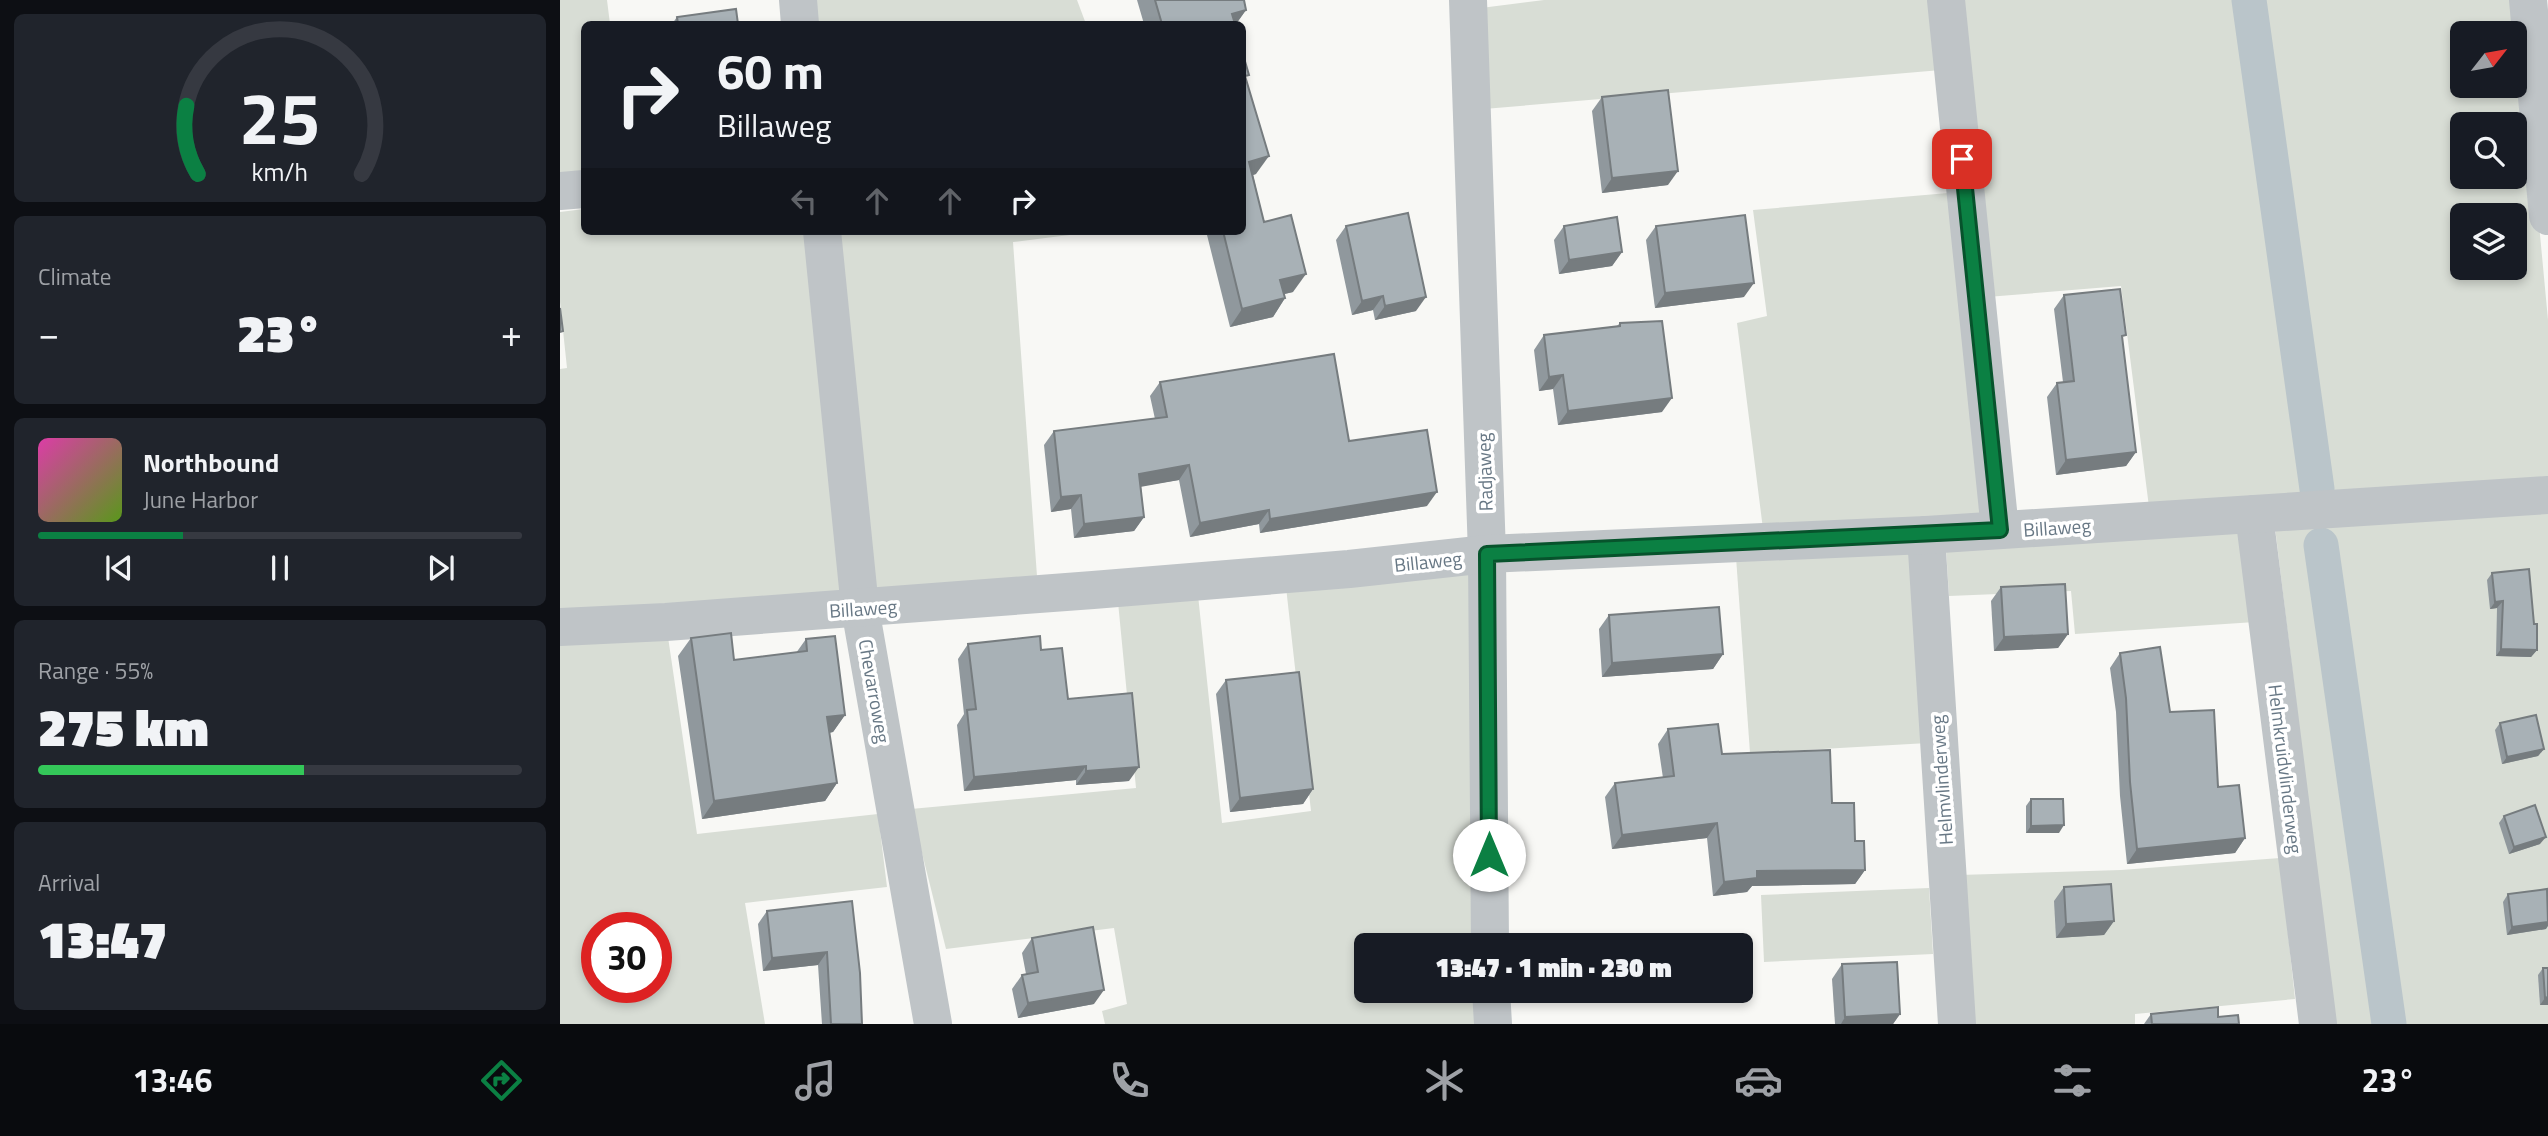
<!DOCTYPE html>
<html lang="en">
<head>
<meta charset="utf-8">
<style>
  body { margin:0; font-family:"Titillium Web",sans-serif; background:#20242c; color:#f1f3f6; height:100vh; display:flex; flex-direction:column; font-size:26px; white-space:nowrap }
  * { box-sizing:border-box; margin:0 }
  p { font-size:23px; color:#9ea1a6 }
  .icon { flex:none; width:38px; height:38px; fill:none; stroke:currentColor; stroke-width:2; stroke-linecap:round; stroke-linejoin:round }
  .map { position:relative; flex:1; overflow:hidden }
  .sheet { display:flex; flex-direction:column; gap:14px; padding:14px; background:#0d0f14; width:560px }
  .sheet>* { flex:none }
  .top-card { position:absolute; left:21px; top:21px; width:665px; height:214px; border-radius:10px; box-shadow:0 4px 10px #0003; background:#171b24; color:#f1f3f6; overflow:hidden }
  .needle { width:46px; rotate:59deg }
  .buttons { position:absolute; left:1890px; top:21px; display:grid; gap:14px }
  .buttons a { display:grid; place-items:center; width:77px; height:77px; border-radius:10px; background:#171b24; box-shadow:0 4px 10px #0003; font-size:35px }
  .speed { position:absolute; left:21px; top:912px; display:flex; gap:14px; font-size:35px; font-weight:700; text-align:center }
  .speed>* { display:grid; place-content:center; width:91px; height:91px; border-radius:50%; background:#171b24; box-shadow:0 4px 10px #0003; line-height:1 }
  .speed .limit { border:10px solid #d22; background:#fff; color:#111 }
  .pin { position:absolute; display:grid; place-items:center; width:60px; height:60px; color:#fff; margin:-30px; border-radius:14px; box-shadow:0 4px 10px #0006 }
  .me { position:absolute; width:77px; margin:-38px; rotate:0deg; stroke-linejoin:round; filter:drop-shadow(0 0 5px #0008) }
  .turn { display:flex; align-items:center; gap:24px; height:147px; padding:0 21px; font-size:32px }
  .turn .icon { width:91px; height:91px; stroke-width:2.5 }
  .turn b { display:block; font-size:49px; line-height:60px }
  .lanes { display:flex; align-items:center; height:66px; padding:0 21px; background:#0003; justify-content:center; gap:35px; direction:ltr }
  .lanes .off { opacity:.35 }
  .big { font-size:52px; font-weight:800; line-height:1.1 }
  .sheet .tile { flex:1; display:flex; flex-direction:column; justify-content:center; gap:10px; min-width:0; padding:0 24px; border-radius:10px; background:#20242c }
  .sheet .dial { align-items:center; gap:0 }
  .dial svg { height:182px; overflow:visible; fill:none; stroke:#363941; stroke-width:7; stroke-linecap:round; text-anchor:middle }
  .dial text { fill:#f1f3f6; stroke:none }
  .song { display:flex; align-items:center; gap:21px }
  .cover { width:84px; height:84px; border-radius:10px; background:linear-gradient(135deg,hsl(320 70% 55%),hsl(90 70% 35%)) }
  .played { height:7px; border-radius:4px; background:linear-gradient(90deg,#0b8043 30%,#363941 30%) }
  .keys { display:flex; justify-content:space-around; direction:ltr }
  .heat { display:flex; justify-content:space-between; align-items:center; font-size:38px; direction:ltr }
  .charge { height:10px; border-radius:5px; background:linear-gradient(90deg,#34c759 55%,#363941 0) }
  .trip { position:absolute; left:794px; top:933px; width:399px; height:70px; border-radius:10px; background:#171b24; box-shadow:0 4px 10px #0003; font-weight:800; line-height:70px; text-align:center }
  .tabs { display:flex; height:112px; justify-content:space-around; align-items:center; background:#090b0e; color:#9ea1a6 }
  .tabs .icon { width:49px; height:49px }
  .tabs .selected { color:#0b8043 }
  .tabs b { font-size:32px; color:#f1f3f6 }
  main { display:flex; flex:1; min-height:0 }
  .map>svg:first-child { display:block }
  .green { fill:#d8ddd5; fill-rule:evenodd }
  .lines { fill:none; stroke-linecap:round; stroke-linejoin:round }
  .canal { stroke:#bac5ca; stroke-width:35 }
  .minor { stroke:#bfc4c7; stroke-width:38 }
  .wall { fill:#90989d }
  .shaded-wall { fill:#767c7f }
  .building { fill:#a8b1b6; stroke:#767c7f; stroke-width:2 }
  .route-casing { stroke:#07532c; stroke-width:18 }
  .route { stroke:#0b8043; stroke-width:12 }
  .labels { text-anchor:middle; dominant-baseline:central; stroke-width:7; stroke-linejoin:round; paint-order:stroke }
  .street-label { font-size:19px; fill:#687885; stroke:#fff }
</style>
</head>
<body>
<main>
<section class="sheet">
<div class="tile dial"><svg viewBox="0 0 100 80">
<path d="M14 69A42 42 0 1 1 86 69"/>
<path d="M14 69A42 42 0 0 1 9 39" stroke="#0b8043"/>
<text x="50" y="56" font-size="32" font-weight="700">25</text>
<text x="50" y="72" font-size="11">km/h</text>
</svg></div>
<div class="tile"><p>Climate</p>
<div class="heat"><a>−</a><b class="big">23°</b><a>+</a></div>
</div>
<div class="tile">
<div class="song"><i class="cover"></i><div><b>Northbound</b><p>June Harbor</p></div></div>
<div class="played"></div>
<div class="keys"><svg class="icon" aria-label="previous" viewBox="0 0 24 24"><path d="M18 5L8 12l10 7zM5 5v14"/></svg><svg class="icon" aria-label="pause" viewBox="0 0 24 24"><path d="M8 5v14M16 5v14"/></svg><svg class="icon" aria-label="next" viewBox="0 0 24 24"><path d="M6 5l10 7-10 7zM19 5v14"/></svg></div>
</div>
<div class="tile"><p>Range · 55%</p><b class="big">275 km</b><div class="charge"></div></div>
<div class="tile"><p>Arrival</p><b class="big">13:47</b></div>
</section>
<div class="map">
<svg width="1988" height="1024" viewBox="0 0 1988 1024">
  <rect width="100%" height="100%" fill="#f8f8f5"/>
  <!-- green -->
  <g class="green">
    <path d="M 0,0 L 47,0 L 50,24 L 24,24 L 24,179 L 0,180 Z"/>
    <path d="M 253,0 L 517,0 L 526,24 L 256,24 Z"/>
    <path d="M 984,0 L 1374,0 L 1381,70 L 924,109 L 921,8 Z"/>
    <path d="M 1398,0 L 1958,0 L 1988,320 L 1988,481 L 1589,507 L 1561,286 L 1427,297 ZM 1902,33 L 1955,33 L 1955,86 L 1902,86 ZM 1902,124 L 1955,124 L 1955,177 L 1902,177 ZM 1902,215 L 1955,215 L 1955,268 L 1902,268 Z"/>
    <path d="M 1388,193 L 1421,516 L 1203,529 L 1177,323 L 1207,316 L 1193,210 Z"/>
    <path d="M 24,209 L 24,231 L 247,231 L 287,598 L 0,613 L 0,369 L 7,368 L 0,302 L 0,212 Z"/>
    <path d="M 278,231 L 541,231 L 453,242 L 477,576 L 315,591 Z"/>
    <path d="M 1988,507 L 1988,1024 L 1775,1024 L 1715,527 Z"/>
    <path d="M 1685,527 L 1695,622 L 1515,634 L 1511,591 L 1389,596 L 1386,548 Z"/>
    <path d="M 1357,546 L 1368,743 L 1190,753 L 1176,557 Z"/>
    <path d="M 916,570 L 917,945 L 807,945 L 807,990 L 919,991 L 920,1024 L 545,1024 L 542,1011 L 567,1004 L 554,928 L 386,949 L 351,809 L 576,788 L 558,602 L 638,595 L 662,823 L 751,811 L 726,587 Z"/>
    <path d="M 108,637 L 137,834 L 318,814 L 327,887 L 185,903 L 205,1024 L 0,1024 L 0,641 ZM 37,928 L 96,928 L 96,987 L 37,987 Z"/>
    <path d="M 1720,858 L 1735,999 L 1575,1014 L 1575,1024 L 1409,1024 L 1399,875 L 1561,870 Z"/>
    <path d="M 1369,888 L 1373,954 L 1204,962 L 1201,895 Z"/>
  </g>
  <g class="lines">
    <!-- canal -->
    <g class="canal">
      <path d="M 1689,0 L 1757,489"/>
      <path d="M 1761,545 L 1829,1024"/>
    </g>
    <!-- minor -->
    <g class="minor">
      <path d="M 238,0 L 240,24"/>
      <path d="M 908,0 L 927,554 L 930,945"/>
      <path d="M 1386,0 L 1440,530"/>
      <path d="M 1968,0 L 1988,216"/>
      <path d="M 0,191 L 24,189"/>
      <path d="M 262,231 L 300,608 L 373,1024"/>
      <path d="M 1694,514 L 1758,1024"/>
      <path d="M 1366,535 L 1397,1024"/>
      <path d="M 0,627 L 106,622 L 533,590 L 789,569 L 927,554 L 1366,535 L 1988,495"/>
      <path d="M 931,990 L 933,1024"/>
    </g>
  </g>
  <!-- wall -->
  <g class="wall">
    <path d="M 577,0 L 684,0 L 686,10 L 676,24 L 584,24 Z"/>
    <path d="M 117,17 L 178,24 L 112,24 Z"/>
    <path d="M 686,79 L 696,174 L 693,175 L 704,222 L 733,292 L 724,294 L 725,298 L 713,317 L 670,327 L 646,231 L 682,231 Z"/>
    <path d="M 1042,97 L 1108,185 L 1042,193 L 1032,111 Z"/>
    <path d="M 786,226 L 856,311 L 815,320 L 813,310 L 792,315 L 776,240 Z"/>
    <path d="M 1004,226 L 1062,252 L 1052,266 L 999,274 L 994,240 Z"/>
    <path d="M 1096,226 L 1184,297 L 1095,308 L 1086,240 Z"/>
    <path d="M 1504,295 L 1562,340 L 1576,452 L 1566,466 L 1496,475 L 1487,397 L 1497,383 L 1503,382 L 1494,309 Z"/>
    <path d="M 1060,323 L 1102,412 L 998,425 L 993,389 L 979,391 L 974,350 L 984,335 L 1057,326 Z"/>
    <path d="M 600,382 L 789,441 L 867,506 L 700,533 L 699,524 L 630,537 L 619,480 L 581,486 L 584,517 L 574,531 L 514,538 L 511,509 L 491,512 L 484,445 L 494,431 L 595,419 L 590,396 Z"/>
    <path d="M 1932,573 L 1974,624 L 1977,650 L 1971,657 L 1936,656 L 1937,608 L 1930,609 L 1927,580 Z"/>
    <path d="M 1441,587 L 1508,634 L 1498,648 L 1434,651 L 1431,601 Z"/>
    <path d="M 1049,615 L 1163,654 L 1153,669 L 1042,677 L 1039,629 Z"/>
    <path d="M 131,638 L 174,660 L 236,653 L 246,639 L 285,715 L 273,732 L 269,733 L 277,783 L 265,801 L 142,819 L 118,656 Z"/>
    <path d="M 408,644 L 481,650 L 508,699 L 569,781 L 516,785 L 516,780 L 404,791 L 397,725 L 404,714 L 398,659 Z"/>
    <path d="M 1560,653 L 1610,712 L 1658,787 L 1685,838 L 1675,853 L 1567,864 L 1560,796 L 1556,712 L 1550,668 Z"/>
    <path d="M 666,680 L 753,789 L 743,804 L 670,812 L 656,694 Z"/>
    <path d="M 1940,723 L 1984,749 L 1978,756 L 1942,764 L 1935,730 Z"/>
    <path d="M 1108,729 L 1272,803 L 1295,841 L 1305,870 L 1295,884 L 1192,886 L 1187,892 L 1153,896 L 1147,838 L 1052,849 L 1045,797 L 1055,783 L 1103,778 L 1098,744 Z"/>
    <path d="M 1471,799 L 1499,833 L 1466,833 L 1466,806 Z"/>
    <path d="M 1944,816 L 1980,844 L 1949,854 L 1939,823 Z"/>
    <path d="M 1504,887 L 1554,921 L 1544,935 L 1496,938 L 1494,901 Z"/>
    <path d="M 1948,894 L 1986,929 L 1947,935 L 1943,902 Z"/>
    <path d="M 207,911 L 300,973 L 302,1024 L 262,1024 L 258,965 L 203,971 L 198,924 Z"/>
    <path d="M 472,938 L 534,1004 L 458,1018 L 452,989 L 462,975 L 466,974 L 462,953 Z"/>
    <path d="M 1282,964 L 1340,1014 L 1333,1024 L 1275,1024 L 1272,979 Z"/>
    <path d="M 1983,968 L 1988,1005 L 1980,1005 L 1978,975 Z"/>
    <path d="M 1591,1014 L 1658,1017 L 1679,1024 L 1584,1024 Z"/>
  </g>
  <!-- shaded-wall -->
  <g class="shaded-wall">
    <path d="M 686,10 L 676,24 L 665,24 L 672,14 Z"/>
    <path d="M 709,156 L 696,174 L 682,178 L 689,162 Z"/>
    <path d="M 1118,171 L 1108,185 L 1042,193 L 1052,178 Z"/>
    <path d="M 1062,252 L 1052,266 L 999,274 L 1009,260 Z"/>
    <path d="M 746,274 L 733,292 L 708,298 L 720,280 Z"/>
    <path d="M 1194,283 L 1184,297 L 1095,308 L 1105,293 Z"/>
    <path d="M 823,296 L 813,310 L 792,315 L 802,301 Z"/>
    <path d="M 866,297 L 856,311 L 815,320 L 825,306 Z"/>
    <path d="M 725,298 L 713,317 L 670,327 L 682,309 Z"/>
    <path d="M 1003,375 L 993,389 L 979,391 L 989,377 Z"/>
    <path d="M 1112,398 L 1102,412 L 998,425 L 1008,411 Z"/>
    <path d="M 1576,452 L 1566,466 L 1496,475 L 1506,460 Z"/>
    <path d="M 629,465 L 619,480 L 569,489 L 579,474 Z"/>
    <path d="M 877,492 L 867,506 L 700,533 L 710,519 Z"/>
    <path d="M 521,495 L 511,509 L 491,512 L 501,497 Z"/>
    <path d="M 709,510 L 699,524 L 630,537 L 640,523 Z"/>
    <path d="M 584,517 L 574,531 L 514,538 L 524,524 Z"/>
    <path d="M 1943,601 L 1937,608 L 1930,609 L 1935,602 Z"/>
    <path d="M 1508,634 L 1498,648 L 1434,651 L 1444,637 Z"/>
    <path d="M 1941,649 L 1977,650 L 1971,657 L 1936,656 Z"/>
    <path d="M 1163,654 L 1153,669 L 1042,677 L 1052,663 Z"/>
    <path d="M 285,715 L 273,732 L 255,735 L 267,717 Z"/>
    <path d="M 1984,749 L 1978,756 L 1942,764 L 1947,757 Z"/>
    <path d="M 526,766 L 516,780 L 404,791 L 414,777 Z"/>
    <path d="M 579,767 L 569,781 L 516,785 L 526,771 Z"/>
    <path d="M 277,783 L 265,801 L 142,819 L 154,801 Z"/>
    <path d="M 753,789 L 743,804 L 670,812 L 680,798 Z"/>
    <path d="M 1157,823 L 1147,838 L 1052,849 L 1062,835 Z"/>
    <path d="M 1504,825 L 1499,833 L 1466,833 L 1471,826 Z"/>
    <path d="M 1986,837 L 1980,844 L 1949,854 L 1954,847 Z"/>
    <path d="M 1685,838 L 1675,853 L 1567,864 L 1577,849 Z"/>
    <path d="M 1305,870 L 1295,884 L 1192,886 L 1187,892 L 1153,896 L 1164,882 L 1197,871 Z"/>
    <path d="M 1554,921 L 1544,935 L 1496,938 L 1506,924 Z"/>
    <path d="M 1988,922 L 1988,926 L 1986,929 L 1947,935 L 1952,927 Z"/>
    <path d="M 267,952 L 258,965 L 203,971 L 212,958 Z"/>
    <path d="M 544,990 L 534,1004 L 458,1018 L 468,1003 Z"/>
    <path d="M 1988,997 L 1988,1005 L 1980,1005 L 1985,998 Z"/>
    <path d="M 1340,1014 L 1333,1024 L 1281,1024 L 1285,1017 Z"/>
  </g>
  <!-- building -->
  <g class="building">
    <path d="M 595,0 L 684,0 L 686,10 L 672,14 L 675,24 L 602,24 Z"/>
    <path d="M 176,9 L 178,24 L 118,24 L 117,17 Z"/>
    <path d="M 682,51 L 689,75 L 685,76 L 709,156 L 689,162 L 704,222 L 731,215 L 746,274 L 720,280 L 725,298 L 682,309 L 663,231 L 682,231 Z"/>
    <path d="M 1108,90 L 1118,171 L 1052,178 L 1042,97 Z"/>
    <path d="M 848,213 L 866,297 L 825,306 L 823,296 L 802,301 L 786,226 Z"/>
    <path d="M 1185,215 L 1194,283 L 1105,293 L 1096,226 Z"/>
    <path d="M 1057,217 L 1062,252 L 1009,260 L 1004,226 Z"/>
    <path d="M 1560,289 L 1566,335 L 1562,336 L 1576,452 L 1506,460 L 1497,383 L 1514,381 L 1504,295 Z"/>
    <path d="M 0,308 L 3,331 L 0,332 Z"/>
    <path d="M 1102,321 L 1112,398 L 1008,411 L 1003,375 L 989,377 L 984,335 L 1060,326 L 1060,323 Z"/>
    <path d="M 774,354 L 789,441 L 867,430 L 877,492 L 710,519 L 709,510 L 640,523 L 629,465 L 579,474 L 584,517 L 524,524 L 521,495 L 501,497 L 494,431 L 607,417 L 600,382 Z"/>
    <path d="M 1969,569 L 1974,624 L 1977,624 L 1977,650 L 1941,649 L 1943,601 L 1935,602 L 1932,573 Z"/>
    <path d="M 1505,584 L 1508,634 L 1444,637 L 1441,587 Z"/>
    <path d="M 1159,607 L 1163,654 L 1052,663 L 1049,615 Z"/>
    <path d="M 171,633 L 174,660 L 247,651 L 246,639 L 275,636 L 285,715 L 267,717 L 277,783 L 154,801 L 131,638 Z"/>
    <path d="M 480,636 L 481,650 L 502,648 L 508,699 L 572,693 L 579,767 L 526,771 L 526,766 L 414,777 L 407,710 L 416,709 L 408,644 Z"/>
    <path d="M 1600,647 L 1610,712 L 1654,710 L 1658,787 L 1679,785 L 1685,838 L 1577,849 L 1570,782 L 1566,698 L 1560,653 Z"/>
    <path d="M 739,672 L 753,789 L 680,798 L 666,680 Z"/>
    <path d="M 1976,715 L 1984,749 L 1947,757 L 1940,723 Z"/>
    <path d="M 1158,724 L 1162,754 L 1270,750 L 1272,803 L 1294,803 L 1295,841 L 1304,841 L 1305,870 L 1197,871 L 1197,878 L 1164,882 L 1157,823 L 1062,835 L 1055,783 L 1114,776 L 1108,729 Z"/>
    <path d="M 1471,799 L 1503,799 L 1504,825 L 1471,826 Z"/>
    <path d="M 1975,805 L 1986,837 L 1954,847 L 1944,816 Z"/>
    <path d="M 1551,884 L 1554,921 L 1506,924 L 1504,887 Z"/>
    <path d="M 1987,889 L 1988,922 L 1952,927 L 1948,894 Z"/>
    <path d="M 292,901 L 300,973 L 302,1024 L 271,1024 L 267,952 L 212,958 L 207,911 Z"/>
    <path d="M 533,927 L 544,990 L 468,1003 L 462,975 L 478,972 L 472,938 Z"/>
    <path d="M 1337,962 L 1340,1014 L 1285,1017 L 1282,964 Z"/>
    <path d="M 1983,968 L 1988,968 L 1988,997 L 1985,998 Z"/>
    <path d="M 1658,1007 L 1658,1017 L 1678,1015 L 1679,1024 L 1592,1024 L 1591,1014 Z"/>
  </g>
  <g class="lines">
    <defs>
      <path id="route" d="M 929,855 L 927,554 L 1440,530 L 1402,159"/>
    </defs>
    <!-- route casing -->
    <use href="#route" class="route-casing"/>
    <!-- route -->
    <use href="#route" class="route"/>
  </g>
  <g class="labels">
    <!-- street labels -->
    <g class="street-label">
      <text transform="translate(924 472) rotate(-92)">Radjaweg</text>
      <text transform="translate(1497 527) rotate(-4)">Billaweg</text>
      <text transform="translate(868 561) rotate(-6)">Billaweg</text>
      <text transform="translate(303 608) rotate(-4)">Billaweg</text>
      <text transform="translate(315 691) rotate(80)">Chevarroweg</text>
      <text transform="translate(1726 769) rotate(83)">Helmkruidvlinderweg</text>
      <text transform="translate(1381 780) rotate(-94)">Helmvlinderweg</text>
    </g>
  </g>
</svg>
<div class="buttons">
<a><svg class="needle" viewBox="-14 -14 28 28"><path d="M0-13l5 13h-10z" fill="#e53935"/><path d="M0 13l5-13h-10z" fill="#9ea1a6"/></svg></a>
<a><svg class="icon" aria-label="search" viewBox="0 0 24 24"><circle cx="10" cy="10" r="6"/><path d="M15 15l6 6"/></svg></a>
<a><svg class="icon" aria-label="layers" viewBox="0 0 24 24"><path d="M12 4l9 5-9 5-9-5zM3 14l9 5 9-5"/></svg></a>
</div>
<div class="speed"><div class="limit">30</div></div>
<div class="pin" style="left:1402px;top:159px;background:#d93025"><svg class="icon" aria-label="arrive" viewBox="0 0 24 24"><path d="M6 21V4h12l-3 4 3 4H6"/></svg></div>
<svg class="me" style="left:929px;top:855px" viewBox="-20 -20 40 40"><circle r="19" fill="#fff"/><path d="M0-13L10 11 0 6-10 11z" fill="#0b8043"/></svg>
<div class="trip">13:47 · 1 min · 230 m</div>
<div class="top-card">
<div class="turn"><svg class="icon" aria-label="right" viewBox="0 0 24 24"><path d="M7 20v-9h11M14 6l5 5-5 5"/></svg><div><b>60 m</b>Billaweg</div></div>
<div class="lanes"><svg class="icon off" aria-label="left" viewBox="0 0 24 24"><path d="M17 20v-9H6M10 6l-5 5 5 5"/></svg><svg class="icon off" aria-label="ahead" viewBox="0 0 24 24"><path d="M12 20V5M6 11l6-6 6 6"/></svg><svg class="icon off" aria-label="ahead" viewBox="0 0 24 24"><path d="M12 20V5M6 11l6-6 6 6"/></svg><svg class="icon" aria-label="right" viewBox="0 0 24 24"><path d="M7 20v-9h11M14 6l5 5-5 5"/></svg></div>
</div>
</div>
</main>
<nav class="tabs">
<b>13:46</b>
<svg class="icon selected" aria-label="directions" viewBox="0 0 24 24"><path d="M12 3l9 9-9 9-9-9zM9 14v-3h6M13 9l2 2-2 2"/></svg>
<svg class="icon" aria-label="music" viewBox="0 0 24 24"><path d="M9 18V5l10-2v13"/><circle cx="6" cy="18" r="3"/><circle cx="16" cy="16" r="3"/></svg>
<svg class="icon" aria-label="phone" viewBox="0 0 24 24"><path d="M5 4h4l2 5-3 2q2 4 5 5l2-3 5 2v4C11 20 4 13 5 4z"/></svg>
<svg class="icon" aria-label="climate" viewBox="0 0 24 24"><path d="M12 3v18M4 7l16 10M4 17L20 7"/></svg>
<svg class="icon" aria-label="car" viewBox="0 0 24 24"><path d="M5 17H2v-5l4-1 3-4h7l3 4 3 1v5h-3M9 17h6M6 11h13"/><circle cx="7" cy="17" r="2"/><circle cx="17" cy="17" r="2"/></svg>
<svg class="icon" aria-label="filters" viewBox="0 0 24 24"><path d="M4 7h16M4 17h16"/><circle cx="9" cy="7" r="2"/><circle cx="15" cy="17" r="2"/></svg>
<b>23°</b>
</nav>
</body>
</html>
